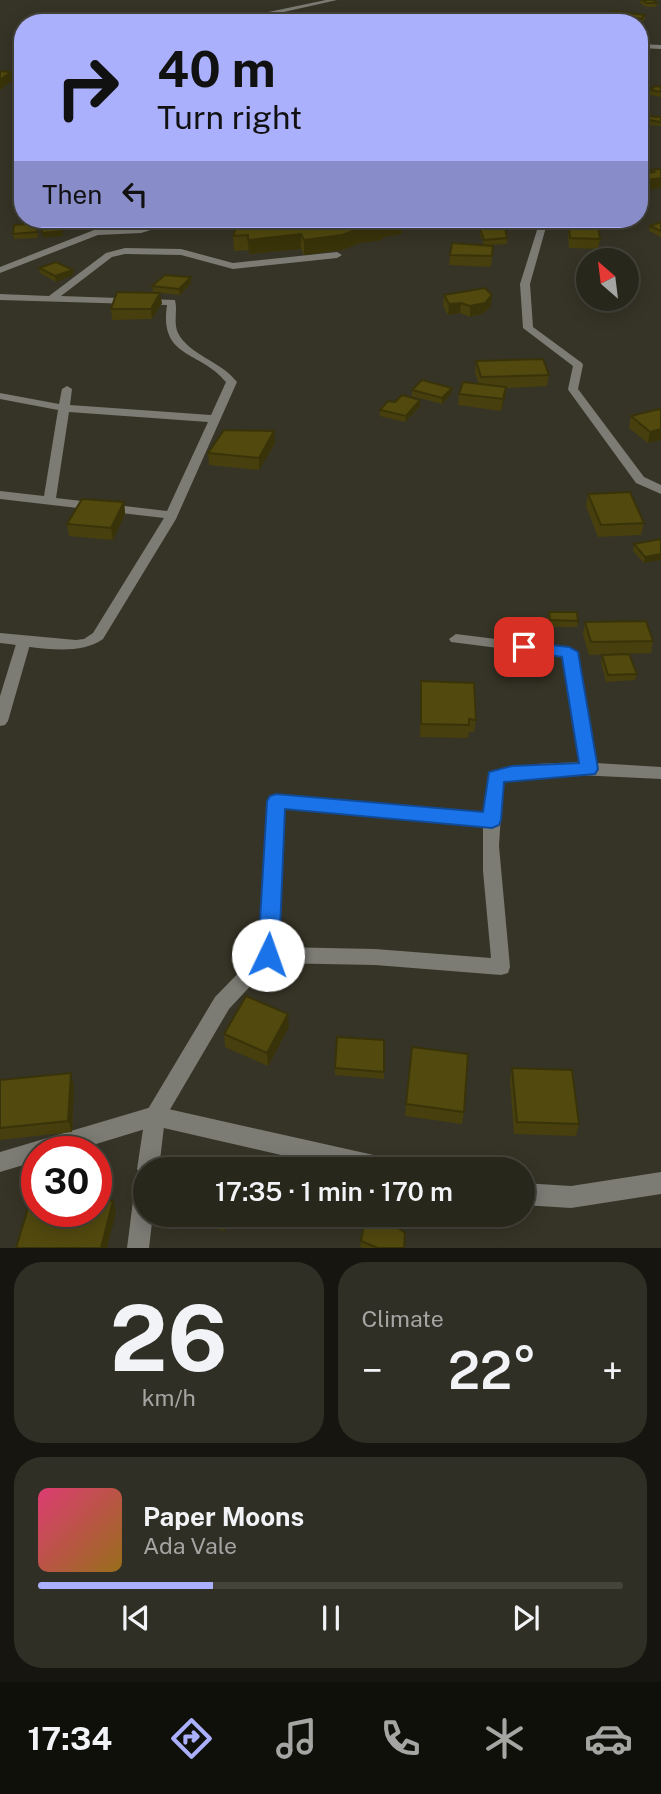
<!DOCTYPE html>
<html lang="en">
<head>
<meta charset="utf-8">
<style>
  body { margin:0; font-family:"Public Sans",sans-serif; background:#302f25; color:#f1f3f6; height:100vh; display:flex; flex-direction:column; font-size:26px; white-space:nowrap }
  * { box-sizing:border-box; margin:0 }
  p { font-size:23px; color:#a5a5a3 }
  .icon { flex:none; width:38px; height:38px; fill:none; stroke:currentColor; stroke-width:2; stroke-linecap:round; stroke-linejoin:round }
  .map { position:relative; height:1248px; overflow:hidden }
  .side { display:flex; flex-direction:column; gap:14px; padding:14px; background:#16150f; flex:1 }
  .side>* { flex:none }
  .top-card { position:absolute; left:14px; top:14px; width:634px; height:214px; border-radius:28px; box-shadow:0 4px 18px #0003,0 0 0 2px #44443b; background:#aab0fb; color:#111; overflow:hidden }
  .needle { width:46px; rotate:332deg }
  .buttons { position:absolute; left:576px; top:248px; display:grid; gap:14px }
  .buttons a { display:grid; place-items:center; width:63px; height:63px; border-radius:50%; background:#28271c; box-shadow:0 4px 18px #0003,0 0 0 2px #44443b; font-size:35px }
  .speed { position:absolute; left:21px; top:1136px; display:flex; gap:14px; font-size:35px; font-weight:700; text-align:center }
  .speed>* { display:grid; place-content:center; width:91px; height:91px; border-radius:50%; background:#28271c; box-shadow:0 4px 18px #0003,0 0 0 2px #44443b; line-height:1 }
  .speed .limit { border:10px solid #d22; background:#fff; color:#111 }
  .pin { position:absolute; display:grid; place-items:center; width:60px; height:60px; color:#fff; margin:-30px; border-radius:14px; box-shadow:0 4px 10px #0006 }
  .me { position:absolute; width:77px; margin:-38px; rotate:3deg; stroke-linejoin:round; filter:drop-shadow(0 0 5px #0008) }
  .turn { display:flex; align-items:center; gap:24px; height:147px; padding:0 28px; font-size:32px }
  .turn .icon { width:91px; height:91px; stroke-width:2.5 }
  .turn b { display:block; font-size:49px; line-height:60px }
  .then { display:flex; align-items:center; height:66px; padding:0 28px; background:#0003; gap:14px; font-size:26px }
  .big { font-size:52px; font-weight:600; line-height:1.1 }
  .side .card { flex:1; display:flex; flex-direction:column; justify-content:center; gap:10px; min-width:0; padding:0 24px; border-radius:28px; background:#302f25 }
  .side .dial { align-items:center; gap:0 }
  .dial b { font-size:91px; line-height:1 }
  .song { display:flex; align-items:center; gap:21px }
  .cover { width:84px; height:84px; border-radius:10px; background:linear-gradient(135deg,hsl(340 70% 55%),hsl(40 70% 35%)) }
  .played { height:7px; border-radius:4px; background:linear-gradient(90deg,#aab0fb 30%,#44443b 30%) }
  .keys { display:flex; justify-content:space-around; direction:ltr }
  .heat { display:flex; justify-content:space-between; align-items:center; font-size:38px; direction:ltr }
  .side .tiles { flex:1; display:grid; gap:14px; grid-template-columns:1fr 1fr }
  .card:last-child { grid-column:span 2 }
  .trip { position:absolute; left:133px; top:1157px; width:402px; height:70px; border-radius:35px; background:#28271c; box-shadow:0 4px 18px #0003,0 0 0 2px #44443b; font-weight:600; line-height:70px; text-align:center }
  .tab-bar { display:flex; height:112px; justify-content:space-around; align-items:center; background:#10100b; color:#a5a5a3 }
  .tab-bar .icon { width:49px; height:49px }
  .tab-bar .selected { color:#aab0fb }
  .tab-bar b { font-size:32px; color:#f1f3f6 }
  .map>svg:first-child { display:block }
  .lines { fill:none; stroke-linecap:round; stroke-linejoin:round }
  .service { fill:#7c7b74; fill-rule:evenodd }
  .minor { fill:#7c7b74; fill-rule:evenodd }
  .tertiary { fill:#7c7b74; fill-rule:evenodd }
  .wall { fill:#473f0d }
  .shaded-wall { fill:#39330a }
  .building { fill:#52490f; stroke:#39330a; stroke-width:2 }
  .route { fill:#1a73e8; stroke:#114b97; stroke-width:2 }
</style>
</head>
<body>
<div class="map">
<svg width="661" height="1248" viewBox="0 0 661 1248">
  <rect width="100%" height="100%" fill="#363426"/>
  <g class="lines">
    <!-- service -->
    <path class="service" d="M 24,636 L 31,641 L 8,721 L 5,725 L 0,726 L 0,696 L 17,641 Z"/>
    <!-- minor -->
    <g class="minor">
      <path d="M 326,0 L 337,0 L 249,20 L 195,19 L 191,20 L 193,23 L 187,23 L 184,19 L 195,15 L 249,16 Z"/>
      <path d="M 639,44 L 661,45 L 661,49 L 639,48 Z"/>
      <path d="M 174,219 L 187,219 L 141,233 L 98,235 L 0,273 L 0,267 L 94,230 L 141,227 Z"/>
      <path d="M 537,219 L 545,219 L 546,227 L 530,284 L 533,327 L 582,363 L 583,365 L 578,389 L 644,477 L 661,485 L 661,494 L 636,483 L 569,391 L 568,389 L 573,366 L 523,328 L 520,284 L 538,227 Z"/>
      <path d="M 125,248 L 181,249 L 233,263 L 337,252 L 342,255 L 337,258 L 233,269 L 181,255 L 125,254 L 112,257 L 61,296 L 175,300 C 178,311 173,322 178,333 C 188,354 222,362 237,382 L 176,519 L 103,639 C 77,658 31,646 0,643 L 0,633 L 76,640 L 84,639 L 93,633 L 164,518 L 0,499 L 0,491 L 44,496 L 58,410 L 0,399 L 0,393 L 59,404 L 62,389 L 67,386 L 72,389 L 70,405 L 211,415 L 226,382 C 200,350 159,359 167,305 L 0,300 L 0,294 L 49,296 L 106,253 ZM 69,412 L 208,422 L 167,511 L 56,498 Z"/>
      <path d="M 456,634 L 574,649 L 596,763 L 661,767 L 661,779 L 557,774 L 503,781 L 499,846 L 510,967 L 508,973 L 501,975 L 375,965 L 272,963 L 229,1009 L 165,1118 L 159,1169 L 145,1169 L 145,1178 L 141,1176 L 137,1169 L 145,1116 L 148,1109 L 215,997 L 259,952 L 268,801 L 270,797 L 276,795 L 483,813 L 490,773 L 536,764 L 580,762 L 562,656 L 451,642 L 449,639 ZM 284,808 L 483,826 L 483,871 L 491,958 L 375,949 L 278,947 Z"/>
      <path d="M 145,1182 L 145,1214 L 153,1214 L 149,1248 L 127,1248 L 134,1193 L 137,1185 Z"/>
    </g>
    <!-- tertiary -->
    <g class="tertiary">
      <path d="M 155,1106 L 387,1158 L 394,1162 L 398,1169 L 342,1169 L 155,1126 L 70,1152 L 37,1152 L 37,1161 L 0,1172 L 0,1152 Z"/>
      <path d="M 661,1172 L 661,1194 L 571,1208 L 523,1205 L 523,1183 L 571,1186 Z"/>
    </g>
  </g>
  <!-- wall -->
  <g class="wall">
    <path d="M 641,0 L 653,0 L 657,3 L 656,7 L 646,7 L 640,3 Z"/>
    <path d="M 609,15 L 645,15 L 645,19 L 640,23 L 609,19 Z"/>
    <path d="M 472,17 L 471,23 L 430,23 L 430,18 Z"/>
    <path d="M 661,87 L 661,97 L 650,95 L 650,90 Z"/>
    <path d="M 647,116 L 661,117 L 661,126 L 647,125 Z"/>
    <path d="M 661,222 L 661,237 L 649,231 L 650,226 Z"/>
    <path d="M 37,223 L 38,238 L 14,239 L 13,234 Z"/>
    <path d="M 569,225 L 600,239 L 598,249 L 569,248 L 568,235 Z"/>
    <path d="M 236,228 L 402,234 L 384,237 L 381,240 L 360,243 L 342,250 L 304,255 L 301,249 L 249,254 L 249,250 L 234,251 L 233,236 Z"/>
    <path d="M 480,229 L 507,238 L 507,244 L 484,245 L 480,234 Z"/>
    <path d="M 493,246 L 491,267 L 449,265 L 450,255 Z"/>
    <path d="M 39,268 L 73,270 L 73,275 L 56,282 L 40,273 Z"/>
    <path d="M 191,283 L 180,295 L 153,292 L 152,286 Z"/>
    <path d="M 444,295 L 491,306 L 484,313 L 470,317 L 460,313 L 448,315 L 443,306 Z"/>
    <path d="M 162,303 L 152,319 L 112,320 L 111,309 Z"/>
    <path d="M 476,361 L 549,375 L 547,386 L 506,388 L 505,399 L 501,411 L 458,405 L 459,394 L 479,384 L 475,373 Z"/>
    <path d="M 452,388 L 451,394 L 442,404 L 412,396 L 412,390 Z"/>
    <path d="M 395,402 L 420,406 L 405,422 L 380,416 L 380,410 Z"/>
    <path d="M 661,410 L 661,440 L 648,443 L 629,428 L 631,416 Z"/>
    <path d="M 274,431 L 275,443 L 259,470 L 209,465 L 208,453 Z"/>
    <path d="M 588,494 L 644,523 L 641,535 L 598,537 L 586,506 Z"/>
    <path d="M 124,502 L 125,514 L 113,540 L 69,536 L 67,524 Z"/>
    <path d="M 661,539 L 644,563 L 633,551 L 634,544 Z"/>
    <path d="M 549,612 L 578,621 L 577,627 L 549,627 L 548,618 Z"/>
    <path d="M 585,622 L 653,641 L 651,653 L 589,655 L 583,635 Z"/>
    <path d="M 602,655 L 637,674 L 635,680 L 606,682 L 601,662 Z"/>
    <path d="M 421,681 L 476,720 L 474,732 L 469,732 L 468,738 L 420,737 Z"/>
    <path d="M 289,1027 L 268,1066 L 225,1047 L 224,1034 Z"/>
    <path d="M 412,1047 L 464,1112 L 462,1124 L 405,1116 Z"/>
    <path d="M 335,1068 L 384,1072 L 384,1079 L 335,1075 Z"/>
    <path d="M 512,1068 L 579,1124 L 576,1136 L 514,1134 L 510,1080 Z"/>
    <path d="M 0,1080 L 74,1085 L 72,1132 L 0,1140 Z"/>
    <path d="M 172,1214 L 230,1214 L 225,1231 L 173,1219 Z"/>
    <path d="M 361,1241 L 404,1248 L 364,1248 L 360,1247 Z"/>
  </g>
  <!-- shaded-wall -->
  <g class="shaded-wall">
    <path d="M 472,17 L 471,23 L 439,23 Z"/>
    <path d="M 296,18 L 296,22 L 294,23 L 260,23 Z"/>
    <path d="M 11,72 L 12,81 L 0,90 L 0,80 Z"/>
    <path d="M 661,178 L 661,188 L 639,191 L 639,181 Z"/>
    <path d="M 402,220 L 402,234 L 384,237 L 381,240 L 360,243 L 342,250 L 304,255 L 304,240 L 385,222 Z"/>
    <path d="M 62,231 L 63,236 L 43,238 L 42,233 Z"/>
    <path d="M 301,234 L 301,249 L 249,254 L 248,240 Z"/>
    <path d="M 73,270 L 73,275 L 56,282 L 55,276 Z"/>
    <path d="M 191,277 L 191,283 L 180,295 L 179,289 Z"/>
    <path d="M 160,293 L 162,303 L 152,319 L 151,309 Z"/>
    <path d="M 492,295 L 491,306 L 484,313 L 470,317 L 470,306 Z"/>
    <path d="M 461,303 L 460,313 L 448,315 L 449,304 Z"/>
    <path d="M 506,387 L 505,399 L 501,411 L 503,399 Z"/>
    <path d="M 452,388 L 451,394 L 442,404 L 442,398 Z"/>
    <path d="M 420,400 L 420,406 L 405,422 L 406,416 Z"/>
    <path d="M 661,429 L 661,440 L 648,443 L 650,432 Z"/>
    <path d="M 274,431 L 275,443 L 259,470 L 259,458 Z"/>
    <path d="M 124,502 L 125,514 L 113,540 L 111,528 Z"/>
    <path d="M 661,554 L 661,560 L 644,563 L 645,557 Z"/>
    <path d="M 288,1014 L 289,1027 L 268,1066 L 267,1053 Z"/>
    <path d="M 71,1073 L 74,1085 L 72,1132 L 68,1121 Z"/>
    <path d="M 113,1201 L 116,1212 L 107,1248 L 101,1248 Z"/>
    <path d="M 225,1214 L 230,1214 L 225,1231 L 224,1220 Z"/>
  </g>
  <!-- building -->
  <g class="building">
    <path d="M 642,0 L 653,0 L 657,3 L 647,3 Z"/>
    <path d="M 614,11 L 645,15 L 641,19 L 609,15 Z"/>
    <path d="M 462,13 L 472,17 L 439,23 L 430,18 Z"/>
    <path d="M 291,16 L 296,18 L 257,23 L 257,20 Z"/>
    <path d="M 614,21 L 638,23 L 613,23 Z"/>
    <path d="M 0,71 L 11,72 L 0,80 Z"/>
    <path d="M 655,86 L 661,87 L 661,92 L 650,90 Z"/>
    <path d="M 647,116 L 661,117 L 661,122 L 648,120 Z"/>
    <path d="M 661,169 L 661,178 L 639,181 L 639,174 L 654,172 L 651,170 Z"/>
    <path d="M 318,219 L 402,219 L 402,220 L 385,222 L 382,226 L 361,228 L 342,235 L 304,240 L 301,234 L 248,240 L 248,235 L 233,236 L 236,228 L 244,228 L 246,223 Z"/>
    <path d="M 661,222 L 661,231 L 650,226 Z"/>
    <path d="M 37,223 L 37,232 L 13,234 L 14,225 Z"/>
    <path d="M 62,225 L 62,231 L 42,233 L 42,227 Z"/>
    <path d="M 569,225 L 598,226 L 600,239 L 570,238 Z"/>
    <path d="M 505,228 L 507,238 L 484,240 L 480,229 Z"/>
    <path d="M 452,243 L 493,246 L 492,256 L 450,255 Z"/>
    <path d="M 56,262 L 73,270 L 55,276 L 39,268 Z"/>
    <path d="M 165,275 L 191,277 L 179,289 L 152,286 Z"/>
    <path d="M 485,288 L 492,295 L 485,303 L 470,306 L 461,303 L 449,304 L 444,295 Z"/>
    <path d="M 117,292 L 160,293 L 151,309 L 111,309 Z"/>
    <path d="M 543,359 L 549,375 L 481,377 L 476,361 Z"/>
    <path d="M 422,380 L 452,388 L 442,398 L 412,390 Z"/>
    <path d="M 463,382 L 506,387 L 503,399 L 459,394 Z"/>
    <path d="M 402,395 L 420,400 L 406,416 L 380,410 L 388,401 L 395,402 Z"/>
    <path d="M 659,409 L 661,410 L 661,429 L 650,432 L 631,416 Z"/>
    <path d="M 224,430 L 274,431 L 259,458 L 208,453 Z"/>
    <path d="M 630,492 L 644,523 L 601,525 L 588,494 Z"/>
    <path d="M 82,499 L 124,502 L 111,528 L 67,524 Z"/>
    <path d="M 661,539 L 661,554 L 645,557 L 634,544 Z"/>
    <path d="M 549,612 L 577,612 L 578,621 L 550,620 Z"/>
    <path d="M 646,621 L 653,641 L 591,642 L 585,622 Z"/>
    <path d="M 629,654 L 637,674 L 608,675 L 602,655 Z"/>
    <path d="M 421,681 L 474,683 L 476,720 L 469,719 L 469,725 L 421,724 Z"/>
    <path d="M 246,996 L 288,1014 L 267,1053 L 224,1034 Z"/>
    <path d="M 337,1037 L 384,1040 L 384,1072 L 335,1068 Z"/>
    <path d="M 412,1047 L 468,1054 L 464,1112 L 406,1104 Z"/>
    <path d="M 512,1068 L 572,1070 L 579,1124 L 517,1122 Z"/>
    <path d="M 71,1073 L 68,1121 L 0,1128 L 0,1080 Z"/>
    <path d="M 33,1192 L 37,1192 L 37,1211 L 96,1211 L 96,1199 L 113,1201 L 101,1248 L 16,1248 Z"/>
    <path d="M 199,1214 L 225,1214 L 224,1220 Z"/>
    <path d="M 366,1214 L 380,1214 L 405,1233 L 404,1248 L 378,1248 L 361,1241 Z"/>
  </g>
  <!-- route -->
  <path class="route" d="M 524,642 L 569,647 L 578,652 L 598,769 L 595,774 L 504,782 L 501,820 L 499,825 L 492,828 L 285,809 L 279,955 L 275,961 L 268,964 L 261,961 L 258,955 L 267,801 L 270,796 L 276,794 L 483,812 L 489,772 L 512,766 L 579,763 L 562,657 L 518,651 L 516,647 Z"/>
</svg>
<div class="buttons">
<a><svg class="needle" viewBox="-14 -14 28 28"><path d="M0-13l5 13h-10z" fill="#e53935"/><path d="M0 13l5-13h-10z" fill="#a5a5a3"/></svg></a>
</div>
<div class="speed"><div class="limit">30</div></div>
<div class="pin" style="left:524px;top:647px;background:#d93025"><svg class="icon" aria-label="arrive" viewBox="0 0 24 24"><path d="M6 21V4h12l-3 4 3 4H6"/></svg></div>
<svg class="me" style="left:268px;top:955px" viewBox="-20 -20 40 40"><circle r="19" fill="#fff"/><path d="M0-13L10 11 0 6-10 11z" fill="#1a73e8"/></svg>
<div class="trip">17:35 · 1 min · 170 m</div>
<div class="top-card">
<div class="turn"><svg class="icon" aria-label="right" viewBox="0 0 24 24"><path d="M7 20v-9h11M14 6l5 5-5 5"/></svg><div><b>40 m</b>Turn right</div></div>
<div class="then">Then<svg class="icon" aria-label="left" viewBox="0 0 24 24"><path d="M17 20v-9H6M10 6l-5 5 5 5"/></svg></div>
</div>
</div>
<section class="side">
<div class="tiles">
<div class="card dial"><b>26</b><p>km/h</p></div>
<div class="card"><p>Climate</p>
<div class="heat"><a>−</a><b class="big">22°</b><a>+</a></div>
</div>
<div class="card">
<div class="song"><i class="cover"></i><div><b>Paper Moons</b><p>Ada Vale</p></div></div>
<div class="played"></div>
<div class="keys"><svg class="icon" aria-label="previous" viewBox="0 0 24 24"><path d="M18 5L8 12l10 7zM5 5v14"/></svg><svg class="icon" aria-label="pause" viewBox="0 0 24 24"><path d="M8 5v14M16 5v14"/></svg><svg class="icon" aria-label="next" viewBox="0 0 24 24"><path d="M6 5l10 7-10 7zM19 5v14"/></svg></div>
</div>
</div>
</section>
<nav class="tab-bar">
<b>17:34</b>
<svg class="icon selected" aria-label="directions" viewBox="0 0 24 24"><path d="M12 3l9 9-9 9-9-9zM9 14v-3h6M13 9l2 2-2 2"/></svg>
<svg class="icon" aria-label="music" viewBox="0 0 24 24"><path d="M9 18V5l10-2v13"/><circle cx="6" cy="18" r="3"/><circle cx="16" cy="16" r="3"/></svg>
<svg class="icon" aria-label="phone" viewBox="0 0 24 24"><path d="M5 4h4l2 5-3 2q2 4 5 5l2-3 5 2v4C11 20 4 13 5 4z"/></svg>
<svg class="icon" aria-label="climate" viewBox="0 0 24 24"><path d="M12 3v18M4 7l16 10M4 17L20 7"/></svg>
<svg class="icon" aria-label="car" viewBox="0 0 24 24"><path d="M5 17H2v-5l4-1 3-4h7l3 4 3 1v5h-3M9 17h6M6 11h13"/><circle cx="7" cy="17" r="2"/><circle cx="17" cy="17" r="2"/></svg>
</nav>
</body>
</html>
